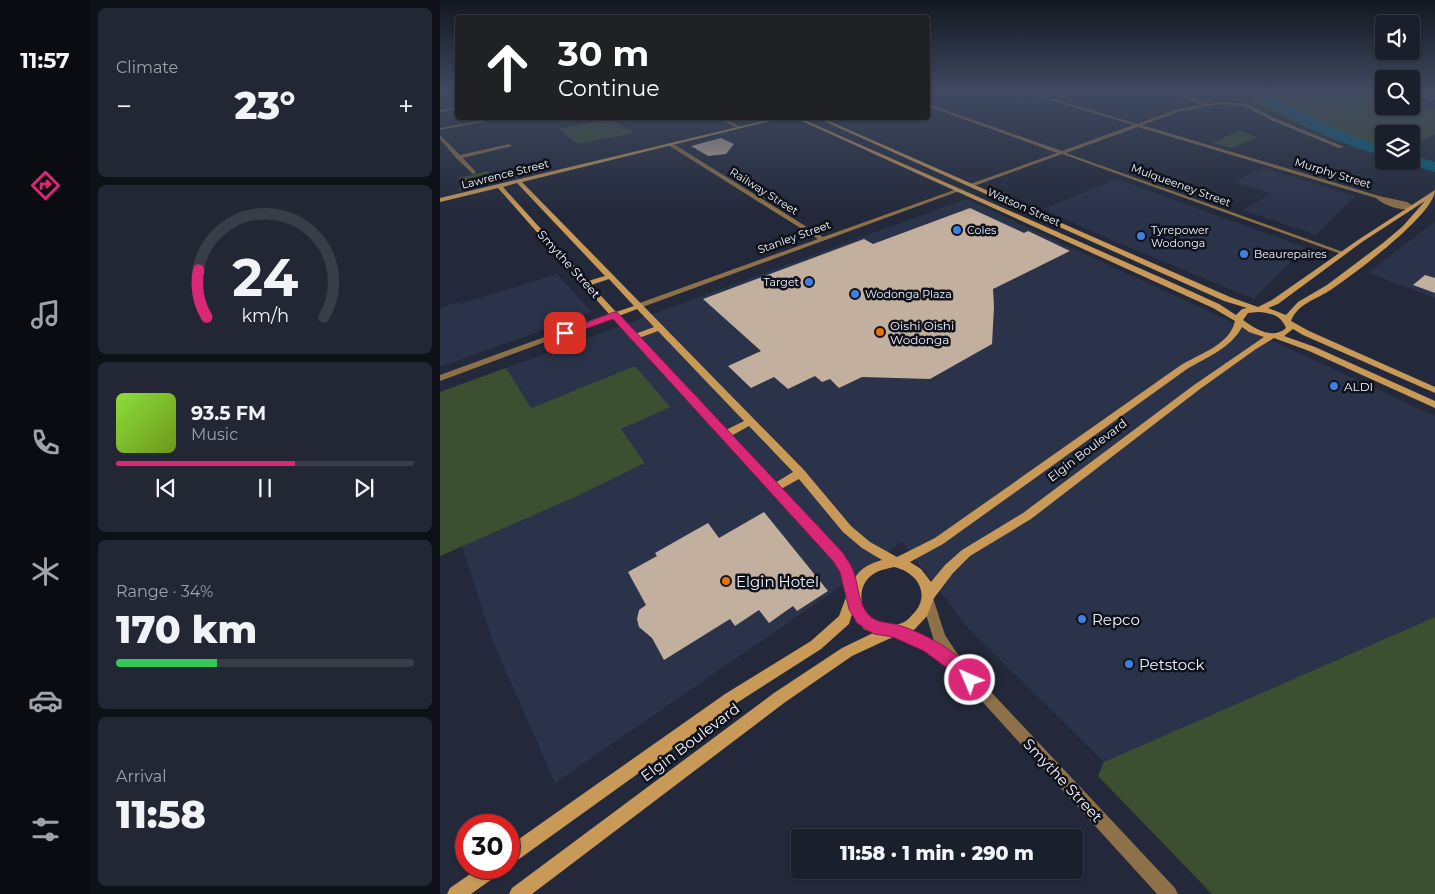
<!DOCTYPE html>
<html lang="en">
<head>
<meta charset="utf-8">
<style>
  body { margin:0; font-family:Montserrat,sans-serif; background:#232734; color:#f1f3f6; height:100vh; display:flex; flex-direction:column; font-size:19px; white-space:nowrap }
  * { box-sizing:border-box; margin:0 }
  p { font-size:16px; color:#9fa2a9 }
  .icon { flex:none; width:28px; height:28px; fill:none; stroke:currentColor; stroke-width:2; stroke-linecap:round; stroke-linejoin:round }
  .map { position:relative; flex:1; overflow:hidden }
  .sheet { display:flex; flex-direction:column; gap:8px; padding:8px; background:#0e1118; width:350px }
  .sheet>* { flex:none }
  .banner { position:absolute; left:15px; top:15px; width:475px; height:105px; border-radius:5px; box-shadow:0 1px 4px #0004,0 0 0 1px #383d48; background:#202124; color:#fff; overflow:hidden }
  .buttons { position:absolute; left:935px; top:15px; display:grid; gap:10px }
  .buttons a { display:grid; place-items:center; width:45px; height:45px; border-radius:5px; background:#1a1f2c; box-shadow:0 1px 4px #0004,0 0 0 1px #383d48; font-size:25px }
  .speed { position:absolute; left:15px; top:814px; display:flex; gap:10px; font-size:25px; font-weight:700; text-align:center }
  .speed>* { display:grid; place-content:center; width:65px; height:65px; border-radius:50%; background:#1a1f2c; box-shadow:0 1px 4px #0004,0 0 0 1px #383d48; line-height:1 }
  .speed .limit { border:8px solid #d22; background:#fff; color:#111 }
  .pin { position:absolute; display:grid; place-items:center; width:42px; height:42px; color:#fff; margin:-21px; border-radius:10px; box-shadow:0 2px 8px #0006 }
  .me { position:absolute; width:55px; margin:-28px; rotate:315deg; stroke-linejoin:round; filter:drop-shadow(0 0 4px #0008) }
  .turn { display:flex; align-items:center; gap:18px; height:105px; padding:0 20px; font-size:22px }
  .turn .icon { width:65px; height:65px; stroke-width:2.5 }
  .turn b { display:block; font-size:35px; line-height:42px }
  .big { font-size:38px; font-weight:800; line-height:1.1 }
  .sheet .widget { flex:1; display:flex; flex-direction:column; justify-content:center; gap:8px; min-width:0; padding:0 18px; border-radius:8px; background:#232734 }
  .sheet .dial { align-items:center; gap:0 }
  .dial svg { height:130px; overflow:visible; fill:none; stroke:#383d48; stroke-width:7; stroke-linecap:round; text-anchor:middle }
  .dial text { fill:#f1f3f6; stroke:none }
  .song { display:flex; align-items:center; gap:15px }
  .cover { width:60px; height:60px; border-radius:8px; background:linear-gradient(135deg,hsl(90 70% 55%),hsl(80 70% 35%)) }
  .played { height:5px; border-radius:2px; background:linear-gradient(90deg,#db2777 60%,#383d48 60%) }
  .keys { display:flex; justify-content:space-around; direction:ltr }
  .heat { display:flex; justify-content:space-between; align-items:center; font-size:28px; direction:ltr }
  .charge { height:8px; border-radius:4px; background:linear-gradient(90deg,#34c759 34%,#383d48 0) }
  .trip { position:absolute; left:351px; top:829px; width:292px; height:50px; border-radius:5px; background:#1a1f2c; box-shadow:0 1px 4px #0004,0 0 0 1px #383d48; font-weight:800; line-height:50px; text-align:center }
  main { display:flex; flex:1; min-height:0 }
  .tab-bar { display:flex; flex-direction:column; width:90px; justify-content:space-around; align-items:center; background:#0a0c12; color:#9fa2a9 }
  .tab-bar .icon { width:35px; height:35px }
  .tab-bar .active { color:#db2777 }
  .tab-bar b { font-size:22px; color:#f1f3f6 }
  .map>svg:first-child { display:block }
  .built { fill:#2b334a }
  .green { fill:#3c4f30 }
  .lines { fill:none; stroke-linecap:round; stroke-linejoin:round }
  .river { fill:#00627d; fill-rule:evenodd }
  .building { fill:#c2af9d }
  .street { fill:#8e7149; fill-rule:evenodd }
  .secondary { fill:#c89957; fill-rule:evenodd }
  .route { fill:#db2777; stroke:#8e194d }
  .shop-dot { fill:#3f7fe0; stroke:#0f121a; stroke-width:2 }
  .food-dot { fill:#e8710a; stroke:#0f121a; stroke-width:2 }
  .labels { text-anchor:middle; dominant-baseline:central; stroke-width:5; stroke-linejoin:round; paint-order:stroke }
  .far-street-label { font-size:11px; fill:#f1f5fe; stroke:#0f121a }
  .far-poi-label { font-size:11px; fill:#f1f5fe; stroke:#0f121a; text-anchor:start }
  .street-label { font-size:12px; fill:#f1f5fe; stroke:#0f121a }
  .poi-label { font-size:12px; fill:#f1f5fe; stroke:#0f121a; text-anchor:start }
  .near-poi-label { font-size:15px; fill:#f1f5fe; stroke:#0f121a; text-anchor:start }
  .near-street-label { font-size:15px; fill:#f1f5fe; stroke:#0f121a }
</style>
</head>
<body>
<main>
<nav class="tab-bar">
<b>11:57</b>
<svg class="icon active" aria-label="directions" viewBox="0 0 24 24"><path d="M12 3l9 9-9 9-9-9zM9 14v-3h6M13 9l2 2-2 2"/></svg>
<svg class="icon" aria-label="music" viewBox="0 0 24 24"><path d="M9 18V5l10-2v13"/><circle cx="6" cy="18" r="3"/><circle cx="16" cy="16" r="3"/></svg>
<svg class="icon" aria-label="phone" viewBox="0 0 24 24"><path d="M5 4h4l2 5-3 2q2 4 5 5l2-3 5 2v4C11 20 4 13 5 4z"/></svg>
<svg class="icon" aria-label="climate" viewBox="0 0 24 24"><path d="M12 3v18M4 7l16 10M4 17L20 7"/></svg>
<svg class="icon" aria-label="car" viewBox="0 0 24 24"><path d="M5 17H2v-5l4-1 3-4h7l3 4 3 1v5h-3M9 17h6M6 11h13"/><circle cx="7" cy="17" r="2"/><circle cx="17" cy="17" r="2"/></svg>
<svg class="icon" aria-label="filters" viewBox="0 0 24 24"><path d="M4 7h16M4 17h16"/><circle cx="9" cy="7" r="2"/><circle cx="15" cy="17" r="2"/></svg>
</nav>
<section class="sheet">
<div class="widget"><p>Climate</p>
<div class="heat"><a>−</a><b class="big">23°</b><a>+</a></div>
</div>
<div class="widget dial"><svg viewBox="0 0 100 80">
<path d="M14 69A42 42 0 1 1 86 69"/>
<path d="M14 69A42 42 0 0 1 9 40" stroke="#db2777"/>
<text x="50" y="56" font-size="32" font-weight="700">24</text>
<text x="50" y="72" font-size="11">km/h</text>
</svg></div>
<div class="widget">
<div class="song"><i class="cover"></i><div><b>93.5 FM</b><p>Music</p></div></div>
<div class="played"></div>
<div class="keys"><svg class="icon" aria-label="previous" viewBox="0 0 24 24"><path d="M18 5L8 12l10 7zM5 5v14"/></svg><svg class="icon" aria-label="pause" viewBox="0 0 24 24"><path d="M8 5v14M16 5v14"/></svg><svg class="icon" aria-label="next" viewBox="0 0 24 24"><path d="M6 5l10 7-10 7zM19 5v14"/></svg></div>
</div>
<div class="widget"><p>Range · 34%</p><b class="big">170 km</b><div class="charge"></div></div>
<div class="widget"><p>Arrival</p><b class="big">11:58</b></div>
</section>
<div class="map">
<svg width="995" height="894" viewBox="0 0 995 894">
  <rect width="100%" height="100%" fill="#23293a"/>
  <!-- built -->
  <g class="built">
    <path d="M 823,168 L 915,196 L 876,235 L 802,210 L 831,194 L 795,182 Z"/>
    <path d="M 677,179 L 776,215 L 865,247 L 814,299 L 674,241 L 603,209 Z"/>
    <path d="M 526,199 L 995,416 L 995,617 L 664,762 L 529,629 L 462,542 L 390,594 L 115,783 L 53,642 L 22,546 L 135,497 L 205,463 L 181,429 L 195,366 L 90,408 L 66,368 Z"/>
    <path d="M 995,221 L 995,298 L 928,273 Z"/>
    <path d="M 117,274 L 152,312 L 0,367 L 0,308 L 18,302 L 20,304 Z"/>
  </g>
  <!-- green -->
  <g class="green">
    <path d="M 788,91 L 910,91 L 944,99 L 944,106 L 971,106 L 971,105 L 995,109 L 995,134 L 971,147 L 971,134 L 944,134 L 944,154 L 892,139 Z"/>
    <path d="M 157,121 L 176,122 L 193,133 L 138,144 L 118,129 Z"/>
    <path d="M 799,131 L 818,137 L 791,148 L 772,143 Z"/>
    <path d="M 48,171 L 56,179 L 70,178 L 16,191 L 23,186 L 18,178 Z"/>
    <path d="M 195,366 L 230,407 L 181,429 L 205,463 L 135,497 L 0,556 L 0,392 L 66,368 L 91,408 Z"/>
    <path d="M 995,617 L 995,894 L 772,894 L 658,776 L 664,762 Z"/>
  </g>
  <g class="lines">
    <!-- river -->
    <g class="river">
      <path d="M 822,91 L 834,91 L 834,97 C 872,118 903,134 944,146 L 944,156 C 900,145 862,124 823,102 Z"/>
      <path d="M 971,155 L 995,162 L 995,172 L 965,163 L 964,161 L 971,161 Z"/>
    </g>
  </g>
  <!-- building -->
  <g class="building">
    <path d="M 281,138 L 294,144 L 286,154 L 268,156 L 251,146 Z"/>
    <path d="M 530,208 L 584,233 L 588,231 L 630,251 L 553,289 L 554,307 L 552,344 L 490,379 L 422,377 L 399,388 L 390,379 L 382,382 L 375,376 L 348,389 L 334,377 L 311,388 L 288,366 L 321,351 L 263,299 L 424,239 L 433,244 Z"/>
    <path d="M 985,275 L 995,278 L 995,293 L 973,285 Z"/>
    <path d="M 324,512 L 388,591 L 357,611 L 353,606 L 329,623 L 319,610 L 295,626 L 290,619 L 224,660 L 212,638 L 199,627 L 197,619 L 199,610 L 206,605 L 188,572 L 217,556 L 215,553 L 268,523 L 279,538 Z"/>
  </g>
  <g class="lines">
    <!-- street -->
    <g class="street">
      <path d="M 581,91 L 588,91 L 697,124 L 735,110 L 762,105 L 732,91 L 738,91 L 768,104 L 781,102 L 807,104 L 837,119 L 904,147 L 899,148 L 833,121 L 804,106 L 781,104 L 738,112 L 702,125 L 939,196 L 967,202 L 975,207 C 964,213 945,206 936,198 L 698,127 L 626,153 L 906,253 L 901,254 L 622,154 L 534,186 L 530,186 L 530,184 L 617,153 L 488,106 L 488,104 L 622,151 L 693,125 Z"/>
      <path d="M 971,93 L 995,98 L 995,100 L 971,95 Z"/>
      <path d="M 18,107 L 18,109 L 0,112 L 0,110 Z"/>
      <path d="M 55,118 L 62,118 L 0,130 L 0,128 Z"/>
      <path d="M 158,118 L 187,118 L 185,119 L 160,119 Z"/>
      <path d="M 278,118 L 283,118 L 301,127 L 297,128 Z"/>
      <path d="M 0,135 L 20,155 L 69,144 L 72,146 L 23,158 L 36,172 L 33,174 L 16,158 L 0,139 Z"/>
      <path d="M 228,143 L 232,143 L 383,237 L 517,189 L 522,190 L 197,309 L 194,309 L 194,305 L 378,239 L 228,145 Z"/>
      <path d="M 171,313 L 177,313 L 178,315 L 0,381 L 0,375 Z"/>
      <path d="M 488,595 L 492,597 L 494,601 L 505,635 L 522,661 L 735,888 L 738,894 L 717,894 L 509,665 L 503,664 L 485,650 L 449,635 L 447,631 L 449,627 L 454,625 L 494,641 L 482,601 L 484,597 Z"/>
    </g>
    <!-- secondary -->
    <g class="secondary">
      <path d="M 336,118 L 342,118 L 82,182 L 364,470 L 411,526 L 430,542 L 457,557 L 495,538 L 741,365 C 759,354 790,345 795,321 L 773,308 L 355,118 L 360,118 L 724,279 L 779,304 L 796,315 L 802,309 L 807,308 L 784,301 L 377,118 L 382,118 L 790,297 L 818,307 L 832,300 L 918,240 L 995,190 C 995,214 914,274 892,289 C 878,299 858,303 851,321 L 869,331 L 995,387 L 995,393 L 863,335 L 853,329 L 844,336 L 875,347 L 995,401 L 995,408 L 869,351 L 834,338 L 816,349 L 760,389 L 591,519 L 530,556 L 513,573 L 494,598 L 487,616 L 475,629 L 463,635 L 455,636 L 412,656 L 344,703 L 92,894 L 69,894 L 72,888 L 334,693 L 402,648 L 433,633 L 424,629 L 412,614 L 409,624 L 381,649 L 295,704 L 75,862 L 69,864 L 69,846 L 285,694 L 371,641 L 399,616 L 408,592 L 399,569 L 389,555 L 191,339 L 58,188 L 0,202 L 0,198 ZM 77,183 L 165,276 L 148,281 L 63,187 ZM 985,201 L 963,226 L 943,243 L 887,285 L 858,302 L 846,315 L 828,308 L 838,304 L 922,242 ZM 169,279 L 194,306 L 176,312 L 151,285 ZM 197,309 L 214,327 L 195,334 L 179,316 ZM 818,312 C 830,313 841,315 846,328 C 833,340 815,329 803,320 L 808,313 ZM 802,327 L 809,332 L 824,337 L 754,385 L 583,513 L 522,550 L 505,565 L 491,582 L 481,569 L 470,562 L 503,544 L 747,369 C 767,357 790,349 802,327 ZM 218,331 L 304,421 L 286,430 L 199,338 ZM 309,426 L 353,472 L 335,483 L 291,436 ZM 359,479 L 403,532 L 422,548 L 442,560 C 431,563 420,568 415,578 C 402,546 366,515 341,489 ZM 454,567 C 478,572 492,596 472,615 C 469,619 464,623 459,624 C 456,625 451,624 448,624 C 441,624 435,623 430,618 C 416,603 419,579 439,571 C 444,569 450,568 454,567 Z"/>
      <path d="M 39,868 L 61,868 L 59,874 L 31,894 L 7,894 L 10,888 Z"/>
    </g>
  </g>
  <!-- sky -->
  <linearGradient id="sky" x2="0" y2="1"><stop stop-color="#131720"/><stop offset="0.42" stop-color="#3f4960"/><stop offset="1" stop-color="#3f4960" stop-opacity="0"/></linearGradient>
  <rect width="995" height="216" fill="url(#sky)"/>
  <!-- route -->
  <path class="route" d="M 174,312 L 178,313 L 403,553 C 406,559 411,564 413,570 C 418,582 418,602 427,613 C 434,622 444,622 454,624 C 480,630 528,656 538,680 L 536,686 L 530,688 L 525,686 L 511,671 L 484,651 L 453,637 L 434,634 L 417,623 L 409,609 L 400,572 L 393,561 L 173,319 L 128,335 L 125,336 L 120,333 Z"/>
  <!-- markers -->
  <g class="shop-dot">
    <circle cx="517" cy="230" r="5"/>
    <circle cx="701" cy="236" r="5"/>
    <circle cx="804" cy="254" r="5"/>
    <circle cx="369" cy="282" r="5"/>
    <circle cx="415" cy="294" r="5"/>
    <circle cx="894" cy="386" r="5"/>
    <circle cx="642" cy="619" r="5"/>
    <circle cx="689" cy="664" r="5"/>
  </g>
  <g class="food-dot">
    <circle cx="440" cy="332" r="5"/>
    <circle cx="286" cy="581" r="5"/>
  </g>
  <g class="labels">
    <!-- far-street labels -->
    <g class="far-street-label">
      <text transform="translate(893 173) rotate(17)">Murphy Street</text>
      <text transform="translate(65 174) rotate(-14)">Lawrence Street</text>
      <text transform="translate(741 185) rotate(20)">Mulqueeney Street</text>
      <text transform="translate(324 191) rotate(32)">Railway Street</text>
      <text transform="translate(584 207) rotate(24)">Watson Street</text>
      <text transform="translate(354 237) rotate(-20)">Stanley Street</text>
    </g>
    <!-- far-poi labels -->
    <g class="far-poi-label">
      <text x="527" y="230">Coles</text>
      <text x="711" y="230">Tyrepower<tspan x="711" dy="13">Wodonga</tspan></text>
      <text x="814" y="254">Beaurepaires</text>
      <text x="359" y="282" text-anchor="end">Target</text>
      <text x="425" y="294">Wodonga Plaza</text>
    </g>
    <!-- street labels -->
    <g class="street-label">
      <text transform="translate(129 264) rotate(48)">Smythe Street</text>
      <text transform="translate(647 450) rotate(-37)">Elgin Boulevard</text>
    </g>
    <!-- poi labels -->
    <g class="poi-label">
      <text x="450" y="325">Oishi Oishi<tspan x="450" dy="14">Wodonga</tspan></text>
      <text x="904" y="386">ALDI</text>
    </g>
    <!-- near-poi labels -->
    <g class="near-poi-label">
      <text x="296" y="581">Elgin Hotel</text>
      <text x="652" y="619">Repco</text>
      <text x="699" y="664">Petstock</text>
    </g>
    <!-- near-street labels -->
    <g class="near-street-label">
      <text transform="translate(250 742) rotate(-37)">Elgin Boulevard</text>
      <text transform="translate(623 780) rotate(47)">Smythe Street</text>
    </g>
  </g>
</svg>
<div class="buttons">
<a><svg class="icon" aria-label="sound" viewBox="0 0 24 24"><path d="M4 9h4l5-4v14l-5-4H4zM17 9q2 3 0 6"/></svg></a>
<a><svg class="icon" aria-label="search" viewBox="0 0 24 24"><circle cx="10" cy="10" r="6"/><path d="M15 15l6 6"/></svg></a>
<a><svg class="icon" aria-label="layers" viewBox="0 0 24 24"><path d="M12 4l9 5-9 5-9-5zM3 14l9 5 9-5"/></svg></a>
</div>
<div class="speed"><div class="limit">30</div></div>
<div class="pin" style="left:125px;top:333px;background:#d93025"><svg class="icon" aria-label="arrive" viewBox="0 0 24 24"><path d="M6 21V4h12l-3 4 3 4H6"/></svg></div>
<svg class="me" style="left:530px;top:680px" viewBox="-20 -20 40 40"><circle r="17" fill="#db2777" stroke="#fff" stroke-width="3"/><path d="M0-11L8 9 0 5-8 9z" fill="#fff"/></svg>
<div class="trip">11:58 · 1 min · 290 m</div>
<div class="banner">
<div class="turn"><svg class="icon" aria-label="ahead" viewBox="0 0 24 24"><path d="M12 20V5M6 11l6-6 6 6"/></svg><div><b>30 m</b>Continue</div></div>
</div>
</div>
</main>
</body>
</html>
